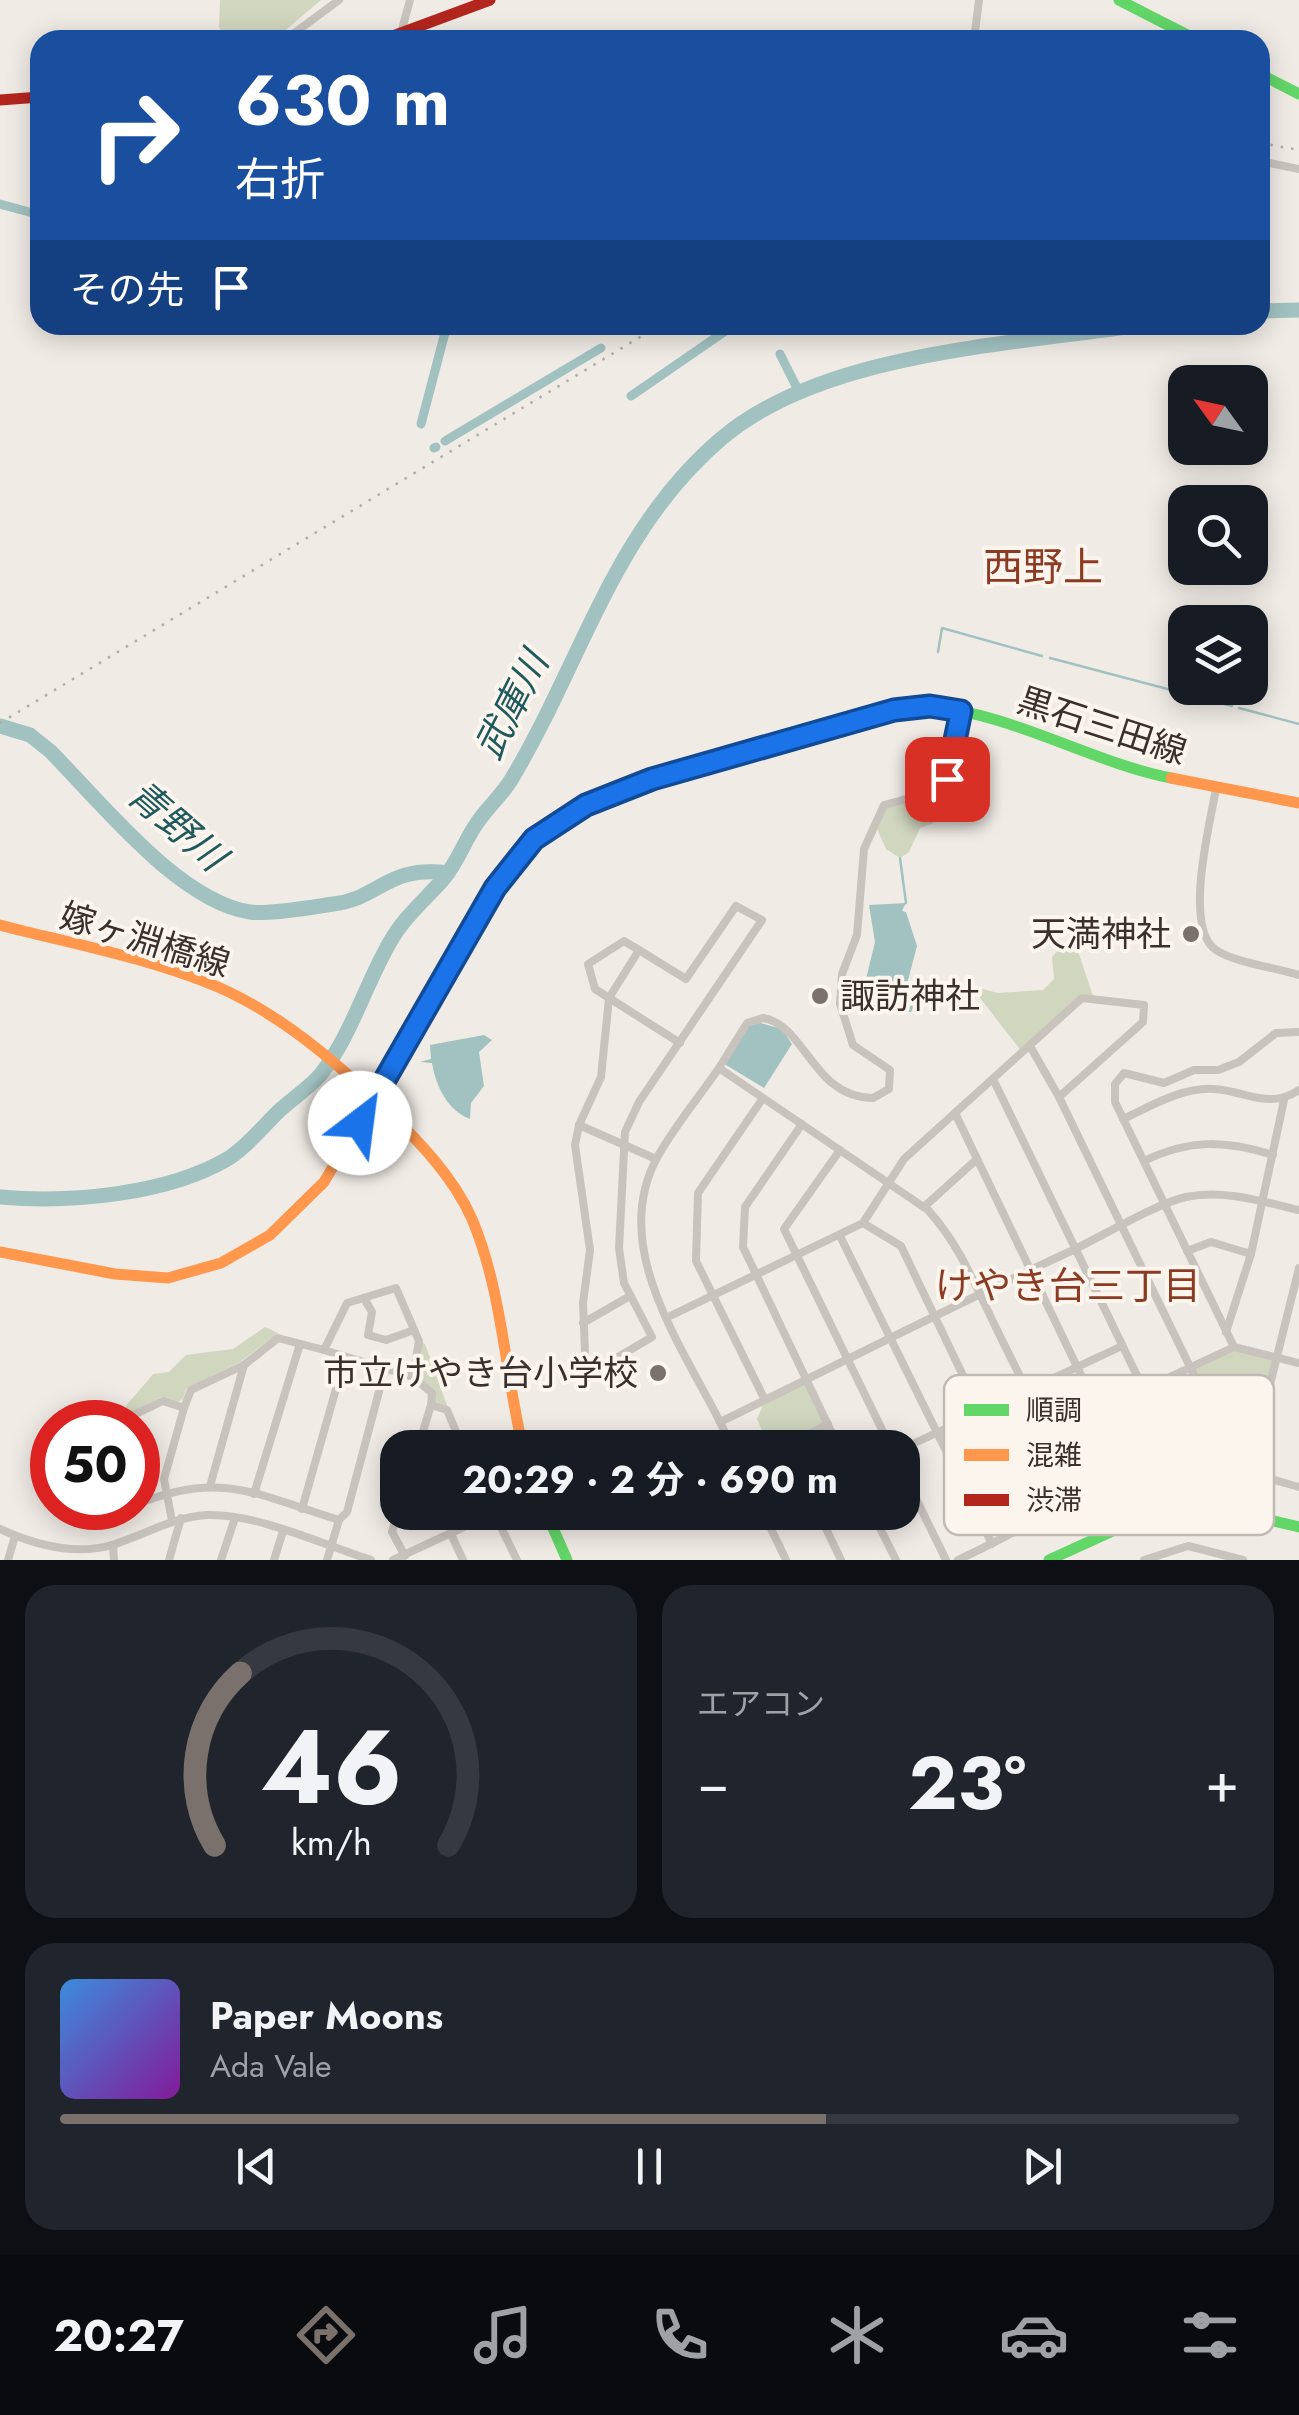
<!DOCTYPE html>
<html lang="ja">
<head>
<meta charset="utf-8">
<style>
  body { margin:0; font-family:Jost,"Noto Sans JP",sans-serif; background:#20242c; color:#f1f3f6; height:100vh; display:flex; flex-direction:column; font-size:38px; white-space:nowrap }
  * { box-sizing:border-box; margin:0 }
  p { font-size:32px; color:#9ea1a6 }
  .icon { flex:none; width:55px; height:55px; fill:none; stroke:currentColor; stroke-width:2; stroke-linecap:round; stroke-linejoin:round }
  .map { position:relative; height:1560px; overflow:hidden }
  .details { display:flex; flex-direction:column; gap:25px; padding:25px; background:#0d0f14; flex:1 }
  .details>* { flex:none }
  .banner { position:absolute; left:30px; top:30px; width:1240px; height:305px; border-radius:30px; box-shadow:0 5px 25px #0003; background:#1a4fa0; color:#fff; overflow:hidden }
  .needle { width:65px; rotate:303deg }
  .tools { position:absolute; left:1168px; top:365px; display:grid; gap:20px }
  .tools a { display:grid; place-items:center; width:100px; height:100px; border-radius:20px; background:#171b24; box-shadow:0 5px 25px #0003; font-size:50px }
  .speed { position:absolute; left:30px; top:1400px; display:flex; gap:20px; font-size:50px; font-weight:700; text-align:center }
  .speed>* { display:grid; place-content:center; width:130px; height:130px; border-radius:50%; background:#171b24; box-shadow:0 5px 25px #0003; line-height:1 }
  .speed .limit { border:15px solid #d22; background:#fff; color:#111 }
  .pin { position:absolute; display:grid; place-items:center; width:85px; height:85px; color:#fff; margin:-42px; border-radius:20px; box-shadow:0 5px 15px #0006 }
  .me { position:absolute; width:110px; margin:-55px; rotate:30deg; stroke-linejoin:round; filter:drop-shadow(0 0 8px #0008) }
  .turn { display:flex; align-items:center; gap:35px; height:210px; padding:0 40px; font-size:45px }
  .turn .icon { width:130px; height:130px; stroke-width:2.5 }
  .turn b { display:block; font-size:70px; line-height:85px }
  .then { display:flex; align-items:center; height:95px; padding:0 40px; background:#0003; gap:20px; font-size:38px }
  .big { font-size:75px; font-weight:700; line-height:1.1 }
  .details .card { flex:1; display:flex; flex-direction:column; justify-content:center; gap:15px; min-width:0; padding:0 35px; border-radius:30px; background:#20242c }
  .details .dial { align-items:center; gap:0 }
  .dial svg { height:260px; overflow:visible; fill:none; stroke:#363941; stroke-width:7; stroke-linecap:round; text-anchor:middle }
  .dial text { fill:#f1f3f6; stroke:none }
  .song { display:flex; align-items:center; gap:30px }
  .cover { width:120px; height:120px; border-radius:15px; background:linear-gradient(135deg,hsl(210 70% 55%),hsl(290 70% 35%)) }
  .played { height:10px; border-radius:5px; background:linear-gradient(90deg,#7a716c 65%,#363941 65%) }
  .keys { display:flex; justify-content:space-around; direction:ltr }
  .heat { display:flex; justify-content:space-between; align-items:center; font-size:55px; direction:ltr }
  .details .tiles { flex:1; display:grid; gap:25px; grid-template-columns:1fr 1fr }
  .card:last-child { grid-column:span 2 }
  .trip { position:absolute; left:380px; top:1430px; width:540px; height:100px; border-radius:30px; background:#171b24; box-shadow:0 5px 25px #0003; font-weight:700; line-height:100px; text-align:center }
  .dock { display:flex; height:160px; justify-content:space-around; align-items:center; background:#090b0e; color:#9ea1a6 }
  .dock .icon { width:70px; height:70px }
  .dock .active { color:#7a716c }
  .dock b { font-size:45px; color:#f1f3f6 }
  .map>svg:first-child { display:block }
  .green { fill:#d1d6bf }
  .water { fill:#a1c2c1 }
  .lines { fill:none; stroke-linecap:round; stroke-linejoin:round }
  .stream { stroke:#a1c2c1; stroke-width:2.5 }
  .canal { stroke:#a1c2c1; stroke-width:9 }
  .river { stroke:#a1c2c1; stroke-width:15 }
  .street { stroke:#c9c3be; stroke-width:8 }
  .fast { stroke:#63d668; stroke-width:11 }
  .slow { stroke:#ff974d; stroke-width:11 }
  .jam { stroke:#b3261e; stroke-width:11 }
  .rail { stroke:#b1aca8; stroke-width:2.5; stroke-dasharray:2.5 8; stroke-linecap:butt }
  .route-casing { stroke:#114b97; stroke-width:25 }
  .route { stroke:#1a73e8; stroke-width:18 }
  .poi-dot { fill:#7a716c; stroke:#fbf5ee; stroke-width:4 }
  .labels { text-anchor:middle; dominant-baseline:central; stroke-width:8; stroke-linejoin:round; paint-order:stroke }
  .street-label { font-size:35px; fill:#3b302b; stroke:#fbf5ee }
  .poi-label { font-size:35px; fill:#3b302b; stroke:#fbf5ee; text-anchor:end }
  .water-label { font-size:38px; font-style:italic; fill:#1f5a5e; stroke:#fbf5ee }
  .neighbourhood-label { font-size:38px; fill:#8c3b22; stroke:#fbf5ee }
  .quarter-label { font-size:40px; fill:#8c3b22; stroke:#fbf5ee }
  .key { fill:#fbf5ee; stroke:#c1bab4; stroke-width:2.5 }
  .key-label { font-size:28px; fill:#3b302b }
</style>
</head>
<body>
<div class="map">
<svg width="1299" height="1560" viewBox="0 0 1299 1560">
  <rect width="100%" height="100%" fill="#f0ebe5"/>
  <!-- green -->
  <g class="green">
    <path d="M 220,0 L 321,0 L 274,40 L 225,40 L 219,27 Z"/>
    <path d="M 947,779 L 933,823 L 920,828 L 909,852 L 900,858 L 886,849 L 874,822 L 884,805 L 921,795 Z"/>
    <path d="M 1064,944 L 1077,948 L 1094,999 L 1082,998 L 1022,1052 L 980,998 L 982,989 L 998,993 L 1043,990 L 1054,979 L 1052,957 Z"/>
    <path d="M 265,1327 L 278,1333 L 240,1362 L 186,1389 L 183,1399 L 178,1402 L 161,1397 L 117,1422 C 124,1404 142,1389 153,1374 L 169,1372 L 186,1355 L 233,1349 Z"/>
    <path d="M 421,1342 L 425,1344 L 448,1408 L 434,1404 L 431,1387 L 415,1376 Z"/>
    <path d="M 1234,1347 L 1277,1358 L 1261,1421 L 1210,1408 L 1190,1368 Z"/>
    <path d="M 806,1379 L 828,1424 L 781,1447 L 767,1441 L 757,1419 L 765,1400 Z"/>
  </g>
  <!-- water -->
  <g class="water">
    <path d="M 906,903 L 902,911 L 906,912 L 917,946 L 907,984 L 914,1006 L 911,1012 L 868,1009 L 866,979 L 875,942 L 869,905 Z"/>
    <path d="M 757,1022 L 782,1029 L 792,1044 L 764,1088 L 726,1065 L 726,1059 L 747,1027 Z"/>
    <path d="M 484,1035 L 492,1040 L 479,1052 L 484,1086 L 471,1103 L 470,1119 C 447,1110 436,1086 432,1063 L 420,1062 L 431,1059 L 430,1045 Z"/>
  </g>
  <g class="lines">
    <!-- stream -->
    <g class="stream">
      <path d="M 938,652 L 942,628 L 1042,656"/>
      <path d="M 1050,658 L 1232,706"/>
      <path d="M 1239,708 L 1299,724"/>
      <path d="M 900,858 L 906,903"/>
    </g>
    <!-- canal -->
    <g class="canal">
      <path d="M 0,204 L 40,215"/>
      <path d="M 780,354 L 799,392"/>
      <path d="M 631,396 L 734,325"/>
      <path d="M 421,424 L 447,325"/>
      <path d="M 445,441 L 601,348"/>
      <path d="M 434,448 L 436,447"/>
    </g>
    <!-- river -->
    <g class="river">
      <path d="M 1260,311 L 1299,310"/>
      <path d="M 0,726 L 30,735 L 50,751 C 100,801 178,901 250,912 C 268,915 313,907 333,904 C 379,899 387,865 448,873"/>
      <path d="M 0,1197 C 70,1203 167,1195 229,1158 C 249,1145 263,1126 280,1110 C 293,1098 310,1087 321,1074 C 352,1034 365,985 390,942 C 404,917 426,899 445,877 C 458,861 465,840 477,823 C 487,808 501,796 511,780 C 582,662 613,530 722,438 C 824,352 1011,345 1139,325"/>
    </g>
    <!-- street -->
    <g class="street">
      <path d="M 401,33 L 410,0"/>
      <path d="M 285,40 L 339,0"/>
      <path d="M 974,40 L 979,0"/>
      <path d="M 1260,161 L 1299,169"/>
      <path d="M 1216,789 C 1210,823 1183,928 1216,950 C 1233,962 1277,968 1299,975"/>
      <path d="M 736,906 L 762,920 L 639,1102 L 625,1132 L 619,1248 L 624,1283 L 652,1337 L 586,1376 L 583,1303 L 590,1250 L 575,1145 L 579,1125 L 601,1077 L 609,998 L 639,950 L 686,979 Z"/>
      <path d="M 639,950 L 624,941 L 588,964 L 595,989 L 680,1043"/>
      <path d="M 1030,1046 L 1059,1097"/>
      <path d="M 719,1068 L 747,1023 L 763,1018 C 806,1025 813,1098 873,1098 L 889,1089 L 890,1070 L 853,1045 L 840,1004 L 842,974 L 857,935 L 864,849 L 884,805 L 921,795 L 947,779 L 961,711"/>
      <path d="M 993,1079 L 1162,1427 L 1176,1466"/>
      <path d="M 763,1098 L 698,1193 L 696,1261 L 765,1400"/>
      <path d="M 955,1113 L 1131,1479"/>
      <path d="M 1123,1119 C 1151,1106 1182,1087 1214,1089 C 1246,1091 1269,1110 1299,1090"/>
      <path d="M 802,1124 L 745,1207 L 743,1247 L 839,1448"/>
      <path d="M 579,1125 L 656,1159"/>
      <path d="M 840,1150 L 784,1229 L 891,1448"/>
      <path d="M 1144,1161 C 1189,1139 1225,1140 1273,1155"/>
      <path d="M 924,1207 L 977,1159"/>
      <path d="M 863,1223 L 901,1246 L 1034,1524"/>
      <path d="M 840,1236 L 992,1544"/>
      <path d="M 1187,1251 L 1211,1242 L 1251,1254"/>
      <path d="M 364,1298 L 372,1312 L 368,1335 L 386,1340 L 414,1330"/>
      <path d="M 668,1317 L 863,1223 L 904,1159 L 1082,998 L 1144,1005 L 1143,1022 L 1059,1097 L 1210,1408 L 1261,1421"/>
      <path d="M 583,1323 L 630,1296"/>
      <path d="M 1226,1332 L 1251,1254 L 1284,1100"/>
      <path d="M 1234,1347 L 1115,1102 L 1115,1084 L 1124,1073 L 1164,1083 L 1194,1070 L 1218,1070 L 1239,1062 L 1276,1033 L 1299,1032"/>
      <path d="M 324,1350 L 413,1377"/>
      <path d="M 1144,1389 L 1234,1347 L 1299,1363"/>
      <path d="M 119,1422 L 163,1401 L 184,1408 L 191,1390 L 244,1365 L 278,1338 L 324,1350 L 347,1303 L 396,1288 L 419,1341 L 413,1377 L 432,1393 L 431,1405 L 447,1410 L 463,1448"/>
      <path d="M 720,1422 L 733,1448"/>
      <path d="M 418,1448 L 431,1405"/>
      <path d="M 783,1448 L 828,1424"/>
      <path d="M 902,1449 L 1122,1346"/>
      <path d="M 902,1470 L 946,1560"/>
      <path d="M 1248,1473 L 1299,1268"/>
      <path d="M 210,1486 L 244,1365"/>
      <path d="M 254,1494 L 300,1344"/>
      <path d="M 138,1504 C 221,1470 258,1495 339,1520"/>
      <path d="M 92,1508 L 97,1521 L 130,1508"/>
      <path d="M 302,1509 L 345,1357"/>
      <path d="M 398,1512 L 392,1532 L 405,1556"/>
      <path d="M 763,1512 L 786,1560"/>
      <path d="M 818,1512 L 841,1560"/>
      <path d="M 872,1512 L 896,1560"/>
      <path d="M 172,1521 L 164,1479 L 184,1408"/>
      <path d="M 770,1526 L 802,1512"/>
      <path d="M 0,1529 C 35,1545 74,1556 112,1545 C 145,1535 172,1517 207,1515 C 256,1513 324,1545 371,1560"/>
      <path d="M 451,1534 L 463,1560"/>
      <path d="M 1099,1535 C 1066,1469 1033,1402 1000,1336 C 978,1292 961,1246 928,1210 L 719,1068 C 699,1097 675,1126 658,1156 C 608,1245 681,1344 720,1422 C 837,1365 952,1306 1069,1252 C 1101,1237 1155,1204 1186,1197 C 1224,1189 1263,1202 1299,1210"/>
      <path d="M 113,1545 L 114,1560"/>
      <path d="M 8,1560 L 15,1536"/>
      <path d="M 169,1560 L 181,1518"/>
      <path d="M 221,1560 L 235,1518"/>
      <path d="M 274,1560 L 283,1531"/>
      <path d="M 327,1560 L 339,1520 L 347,1512 L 385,1369"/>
      <path d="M 393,1560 L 494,1513 L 517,1560"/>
      <path d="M 958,1560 C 1012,1535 1123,1471 1178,1466 C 1219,1463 1260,1476 1299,1487"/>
      <path d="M 1144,1560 L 1188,1546 L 1243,1560"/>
    </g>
    <!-- fast -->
    <g class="fast">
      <path d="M 1119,0 L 1197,40"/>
      <path d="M 1260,74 L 1299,94"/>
      <path d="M 537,840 C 547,832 556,822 566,815 C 618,783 871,703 930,707 C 1009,712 1093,763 1171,778"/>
      <path d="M 546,1512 L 567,1560"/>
      <path d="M 1049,1560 L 1163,1508 L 1227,1510 L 1299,1527"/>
    </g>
    <!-- slow -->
    <g class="slow">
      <path d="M 1171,778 L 1299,803"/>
      <path d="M 0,925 C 73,944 149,958 218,987 C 280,1014 335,1061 383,1107 C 417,1139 453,1176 472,1219 C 502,1290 505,1373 523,1448"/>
      <path d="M 0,1252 L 115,1274 L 168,1278 L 221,1263 L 270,1235 L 324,1182 L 513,861 L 537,840"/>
    </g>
    <!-- jam -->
    <g class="jam">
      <path d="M 382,40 L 490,0"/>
      <path d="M 0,100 L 40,97"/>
    </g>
    <!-- rail -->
    <g class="rail">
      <path d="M 1260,143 L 1299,150"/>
      <path d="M 0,723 L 660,325"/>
    </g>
  </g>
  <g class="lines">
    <defs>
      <path id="route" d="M 360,1123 L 495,888 L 534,839 L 586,805 L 652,779 L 894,710 L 930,706 L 961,711 L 947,779"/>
    </defs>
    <!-- route casing -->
    <use href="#route" class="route-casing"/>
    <!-- route -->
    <use href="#route" class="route"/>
  </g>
  <!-- markers -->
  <g class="poi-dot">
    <circle cx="1191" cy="934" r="10"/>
    <circle cx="820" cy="996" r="10"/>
    <circle cx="658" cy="1373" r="10"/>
  </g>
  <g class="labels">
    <!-- street labels -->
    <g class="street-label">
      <text transform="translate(1102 726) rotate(18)">黒石三田線</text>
      <text transform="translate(145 940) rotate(17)">嫁ヶ淵橋線</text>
    </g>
    <!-- poi labels -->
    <g class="poi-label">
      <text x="1171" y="934">天満神社</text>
      <text x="840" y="996" text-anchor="start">諏訪神社</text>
      <text x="638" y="1373">市立けやき台小学校</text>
    </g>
    <!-- water labels -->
    <g class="water-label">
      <text transform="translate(511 705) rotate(-63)">武庫川</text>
      <text transform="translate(177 825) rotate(41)">青野川</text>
    </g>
    <!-- neighbourhood labels -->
    <g class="neighbourhood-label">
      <text x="1068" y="1285">けやき台三丁目</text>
    </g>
    <!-- quarter labels -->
    <g class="quarter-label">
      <text x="1043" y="567">西野上</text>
    </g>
  </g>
  <!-- legend -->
  <rect x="944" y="1375" width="330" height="160" rx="15" class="key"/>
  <rect x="964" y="1404" width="45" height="12" fill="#63d668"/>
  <rect x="964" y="1449" width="45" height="12" fill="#ff974d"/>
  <rect x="964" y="1494" width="45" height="12" fill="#b3261e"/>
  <g class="key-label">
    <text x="1026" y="1420">順調</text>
    <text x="1026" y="1465">混雑</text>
    <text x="1026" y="1510">渋滞</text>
  </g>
</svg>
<div class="tools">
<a><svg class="needle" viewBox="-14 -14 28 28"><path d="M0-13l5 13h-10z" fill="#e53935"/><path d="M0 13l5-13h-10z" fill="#9ea1a6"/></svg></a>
<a><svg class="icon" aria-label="search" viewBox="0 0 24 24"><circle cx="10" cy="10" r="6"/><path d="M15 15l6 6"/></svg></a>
<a><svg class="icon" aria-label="layers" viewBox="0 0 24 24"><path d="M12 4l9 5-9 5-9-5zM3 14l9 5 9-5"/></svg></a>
</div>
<div class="speed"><div class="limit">50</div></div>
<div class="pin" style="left:947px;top:779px;background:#d93025"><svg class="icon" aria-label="arrive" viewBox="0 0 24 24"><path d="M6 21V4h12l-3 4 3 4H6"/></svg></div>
<svg class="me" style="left:360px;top:1123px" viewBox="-20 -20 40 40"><circle r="19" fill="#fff"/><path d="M0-13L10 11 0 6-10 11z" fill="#1a73e8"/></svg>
<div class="trip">20:29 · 2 分 · 690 m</div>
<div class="banner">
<div class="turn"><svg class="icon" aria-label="right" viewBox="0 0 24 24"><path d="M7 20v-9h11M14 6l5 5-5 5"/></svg><div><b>630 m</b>右折</div></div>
<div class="then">その先<svg class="icon" aria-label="arrive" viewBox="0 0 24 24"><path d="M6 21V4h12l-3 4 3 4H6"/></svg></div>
</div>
</div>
<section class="details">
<div class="tiles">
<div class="card dial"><svg viewBox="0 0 100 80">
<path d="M14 69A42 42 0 1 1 86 69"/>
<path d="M14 69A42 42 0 0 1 22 16" stroke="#7a716c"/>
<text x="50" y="56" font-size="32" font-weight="700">46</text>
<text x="50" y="72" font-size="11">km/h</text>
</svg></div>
<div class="card"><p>エアコン</p>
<div class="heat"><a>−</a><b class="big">23°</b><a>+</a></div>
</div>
<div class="card">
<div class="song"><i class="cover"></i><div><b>Paper Moons</b><p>Ada Vale</p></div></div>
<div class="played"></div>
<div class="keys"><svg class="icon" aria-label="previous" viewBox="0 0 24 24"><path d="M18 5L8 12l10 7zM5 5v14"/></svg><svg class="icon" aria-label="pause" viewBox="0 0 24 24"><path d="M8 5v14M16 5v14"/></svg><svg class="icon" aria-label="next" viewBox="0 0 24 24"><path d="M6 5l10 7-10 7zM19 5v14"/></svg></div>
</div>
</div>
</section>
<nav class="dock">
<b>20:27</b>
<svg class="icon active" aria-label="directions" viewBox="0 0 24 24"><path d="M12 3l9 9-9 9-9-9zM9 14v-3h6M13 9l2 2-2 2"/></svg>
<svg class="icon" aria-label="music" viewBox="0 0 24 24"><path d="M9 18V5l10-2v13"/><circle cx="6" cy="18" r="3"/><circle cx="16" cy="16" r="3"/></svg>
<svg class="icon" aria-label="phone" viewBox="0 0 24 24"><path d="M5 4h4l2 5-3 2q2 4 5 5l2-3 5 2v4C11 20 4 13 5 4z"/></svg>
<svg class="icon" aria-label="climate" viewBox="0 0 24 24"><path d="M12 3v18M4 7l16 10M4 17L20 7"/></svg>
<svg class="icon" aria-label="car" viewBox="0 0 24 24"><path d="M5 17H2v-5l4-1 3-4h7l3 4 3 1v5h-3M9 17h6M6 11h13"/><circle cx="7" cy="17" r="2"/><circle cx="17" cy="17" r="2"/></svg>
<svg class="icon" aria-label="filters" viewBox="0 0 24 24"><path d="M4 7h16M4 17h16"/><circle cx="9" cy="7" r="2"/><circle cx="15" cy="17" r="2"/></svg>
</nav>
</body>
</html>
